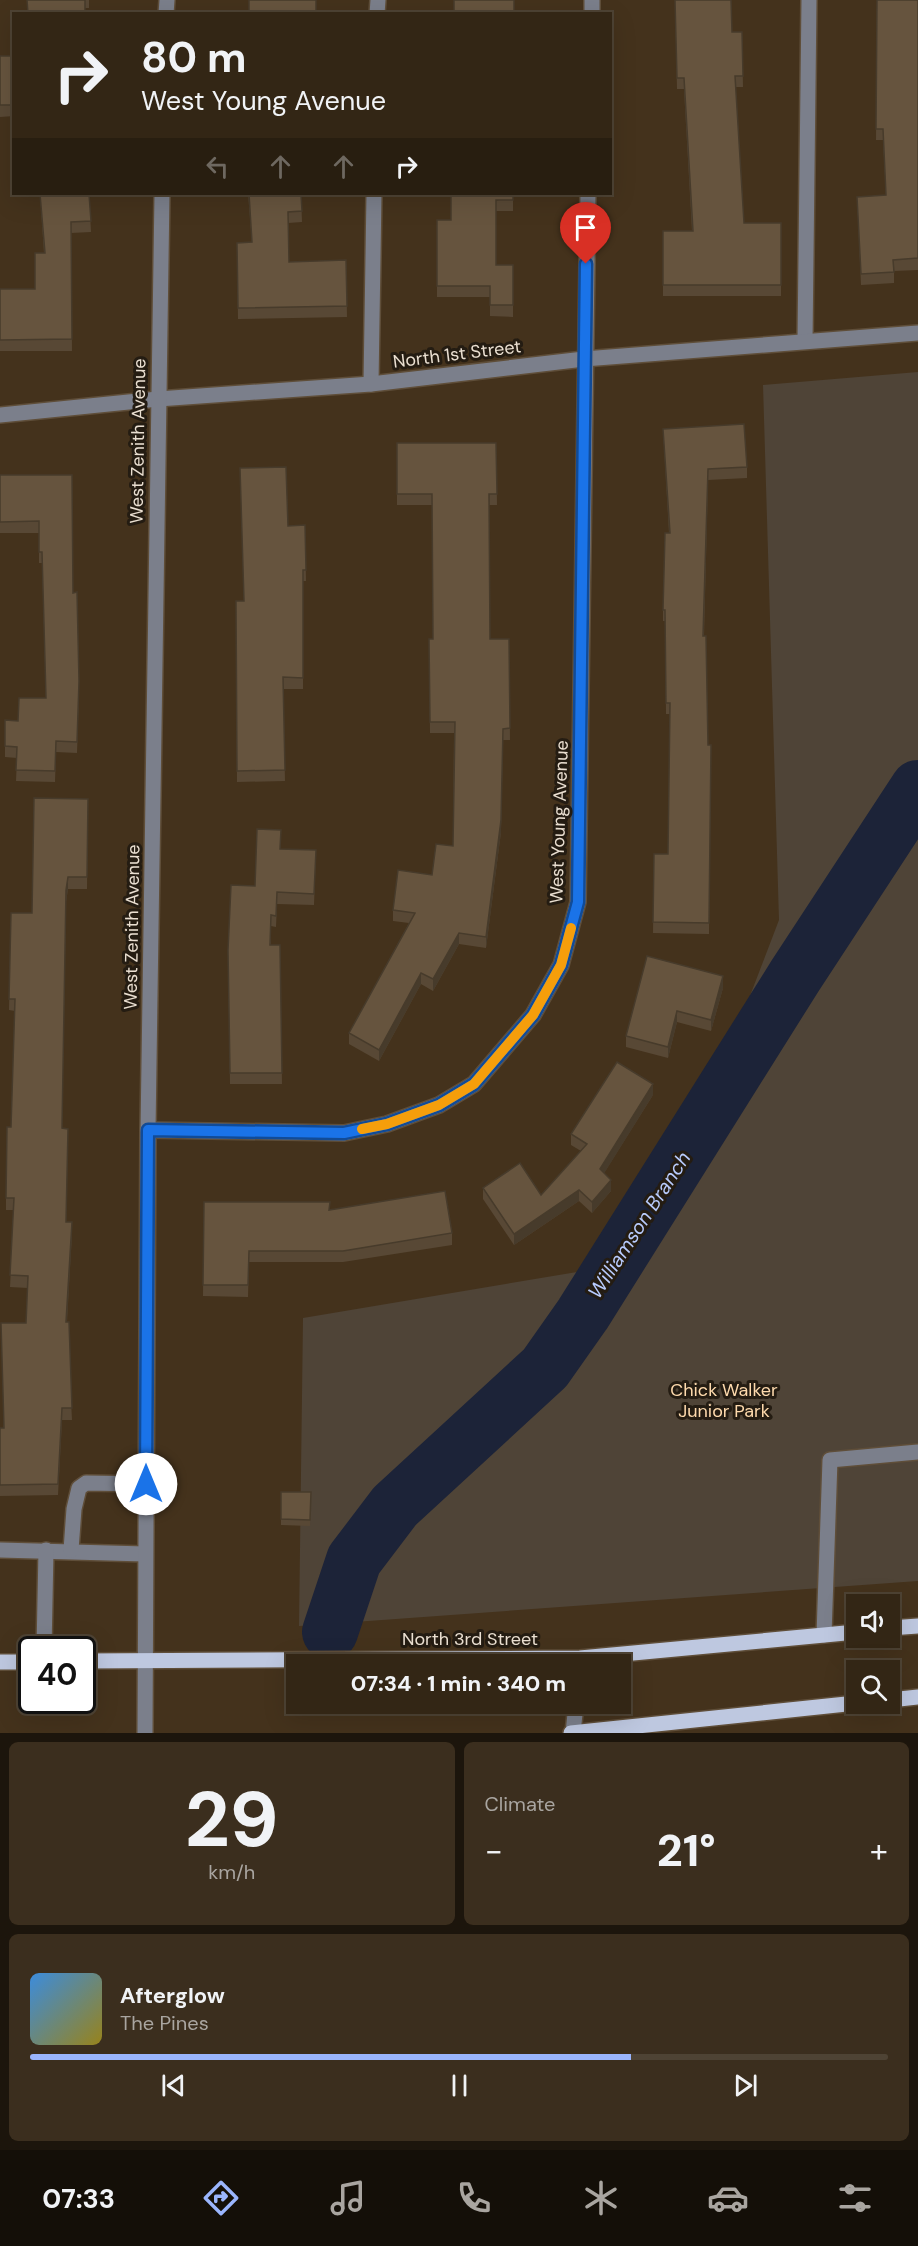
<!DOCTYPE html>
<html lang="en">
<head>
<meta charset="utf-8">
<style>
  body { margin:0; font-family:"DM Sans",sans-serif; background:#3b2e1e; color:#f1f3f6; height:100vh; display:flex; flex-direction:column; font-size:22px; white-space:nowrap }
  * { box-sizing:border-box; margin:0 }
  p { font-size:20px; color:#a9a5a0 }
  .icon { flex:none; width:33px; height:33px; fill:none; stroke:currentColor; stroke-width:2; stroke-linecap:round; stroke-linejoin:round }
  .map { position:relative; height:1733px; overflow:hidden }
  .sheet { display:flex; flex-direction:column; gap:9px; padding:9px; background:#1c150c; flex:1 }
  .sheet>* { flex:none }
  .banner { position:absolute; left:12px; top:12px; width:600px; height:183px; border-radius:0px; box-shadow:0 6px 24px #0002,0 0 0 2px #4e4334; background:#332615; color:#f1f3f6; overflow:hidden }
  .controls { position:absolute; left:846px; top:1594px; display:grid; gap:12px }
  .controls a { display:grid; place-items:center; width:54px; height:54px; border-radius:0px; background:#332615; box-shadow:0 6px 24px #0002,0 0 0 2px #4e4334; font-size:30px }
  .speed { position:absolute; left:18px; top:1636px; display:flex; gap:12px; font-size:30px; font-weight:700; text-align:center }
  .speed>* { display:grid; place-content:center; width:78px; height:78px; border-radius:50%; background:#332615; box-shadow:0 6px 24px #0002,0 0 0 2px #4e4334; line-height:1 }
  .speed .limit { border:3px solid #111; border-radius:9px; background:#fff; color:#111 }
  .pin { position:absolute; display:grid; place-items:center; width:51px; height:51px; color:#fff; margin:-62px -26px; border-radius:50% 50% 50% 0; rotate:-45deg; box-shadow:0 0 6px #0007 }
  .pin .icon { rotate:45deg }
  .me { position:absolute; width:66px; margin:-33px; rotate:0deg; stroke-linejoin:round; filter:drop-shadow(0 0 4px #0008) }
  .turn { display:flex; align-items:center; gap:21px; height:126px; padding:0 30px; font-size:27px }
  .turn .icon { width:78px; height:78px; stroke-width:2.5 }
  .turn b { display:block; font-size:42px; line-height:51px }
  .lanes { display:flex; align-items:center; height:57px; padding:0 30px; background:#0003; justify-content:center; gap:30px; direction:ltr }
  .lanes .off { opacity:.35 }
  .big { font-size:45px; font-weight:800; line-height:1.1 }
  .sheet .card { flex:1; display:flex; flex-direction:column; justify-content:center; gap:9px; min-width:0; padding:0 21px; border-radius:9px; background:#3b2e1e }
  .sheet .dial { align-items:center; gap:0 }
  .dial b { font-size:78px; line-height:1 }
  .song { display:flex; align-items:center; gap:18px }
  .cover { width:72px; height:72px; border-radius:9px; background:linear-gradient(135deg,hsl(210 70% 55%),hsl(50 70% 35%)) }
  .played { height:6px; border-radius:3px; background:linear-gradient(90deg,#9ab5fd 70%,#4e4334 70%) }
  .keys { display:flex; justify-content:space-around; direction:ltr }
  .heat { display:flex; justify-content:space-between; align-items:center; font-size:33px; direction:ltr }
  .sheet .tiles { flex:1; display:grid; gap:9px; grid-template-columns:1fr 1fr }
  .card:last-child { grid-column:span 2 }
  .trip { position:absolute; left:286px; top:1654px; width:345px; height:60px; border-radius:0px; background:#332615; box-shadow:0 6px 24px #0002,0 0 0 2px #4e4334; font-weight:800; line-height:60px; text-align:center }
  .menu { display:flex; height:96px; justify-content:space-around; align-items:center; background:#140f08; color:#a9a5a0 }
  .menu .icon { width:42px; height:42px }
  .menu .selected { color:#9ab5fd }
  .menu b { font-size:27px; color:#f1f3f6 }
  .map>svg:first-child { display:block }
  .green { fill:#4f4437 }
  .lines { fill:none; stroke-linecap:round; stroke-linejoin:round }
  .river { stroke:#1c2338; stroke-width:56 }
  .minor-casing { stroke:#5f4e39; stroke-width:18 }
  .major-casing { stroke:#5f4e39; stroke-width:18 }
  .minor { stroke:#7b7f8b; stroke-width:15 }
  .major { stroke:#bec8e0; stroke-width:15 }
  .wall { fill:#584835 }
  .shaded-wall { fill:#473b2b }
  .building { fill:#66543e; stroke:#473b2b; stroke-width:1.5 }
  .route-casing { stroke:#114b97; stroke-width:15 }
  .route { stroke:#1a73e8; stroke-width:10 }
  .slow { stroke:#f59e0b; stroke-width:10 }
  .labels { text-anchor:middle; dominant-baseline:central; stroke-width:6; stroke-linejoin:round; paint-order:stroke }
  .street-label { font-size:18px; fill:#eadfd1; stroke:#241c12 }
  .park-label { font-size:18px; fill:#fedaad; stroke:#241c12 }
  .water-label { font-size:20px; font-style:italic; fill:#b8cbfc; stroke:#241c12 }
</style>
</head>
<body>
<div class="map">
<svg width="918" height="1733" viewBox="0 0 918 1733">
  <rect width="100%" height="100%" fill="#44321c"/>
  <!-- green -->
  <path class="green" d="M 918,372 L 918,1581 L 299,1626 L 303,1318 L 577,1272 L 686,1163 L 779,920 L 763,385 Z"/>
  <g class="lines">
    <!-- river -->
    <path class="river" d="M 330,1632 L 354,1560 L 395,1506 L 545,1368 L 583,1314 L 795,976 L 918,788"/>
    <defs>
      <g id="minor">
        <path d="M 166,14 L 167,0"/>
        <path d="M 377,14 L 378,0"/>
        <path d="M 592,14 L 592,0"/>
        <path d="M 805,341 L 809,0"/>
        <path d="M 371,384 L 374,194"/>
        <path d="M 0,415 L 158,399 L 371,384 L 584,359 L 918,333"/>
        <path d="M 148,1130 L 344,1133 L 387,1124 L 439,1105 L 474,1084 L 533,1015 L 561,965 L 578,902 L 588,194"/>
        <path d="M 0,1550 L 145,1554"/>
        <path d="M 71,1550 L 74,1509 L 79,1488 L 86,1483 L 146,1484"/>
        <path d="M 824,1635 L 830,1460 L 918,1452"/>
        <path d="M 44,1650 L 46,1550"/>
        <path d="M 145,1733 L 148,1130 L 162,194"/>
        <path d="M 573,1733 L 576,1704"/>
      </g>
      <g id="major">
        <path d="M 890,1628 L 918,1626"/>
        <path d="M 82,1661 L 580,1658 L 856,1632"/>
        <path d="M 0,1662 L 32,1662"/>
        <path d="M 890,1700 L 918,1697"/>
        <path d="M 571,1733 L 856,1703"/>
      </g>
    </defs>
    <!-- minor casing -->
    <use href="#minor" class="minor-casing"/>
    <!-- major casing -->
    <use href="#major" class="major-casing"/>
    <!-- minor -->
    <use href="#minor" class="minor"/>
    <!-- major -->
    <use href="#major" class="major"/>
  </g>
  <!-- wall -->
  <g class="wall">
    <path d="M 27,0 L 89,0 L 89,8 L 85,8 Z"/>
    <path d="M 675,0 L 732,32 L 742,32 L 743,87 L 735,87 L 744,223 L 781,223 L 781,296 L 663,296 L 663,231 L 692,231 L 684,89 L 677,89 Z"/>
    <path d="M 877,0 L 918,0 L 918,270 L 894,271 L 894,283 L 861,285 L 857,197 L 886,195 L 883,140 L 876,140 Z"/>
    <path d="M 0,56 L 14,56 L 14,116 L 0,117 Z"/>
    <path d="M 40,194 L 89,194 L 91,232 L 71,233 L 72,351 L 0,351 L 0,289 L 35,289 L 44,253 Z"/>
    <path d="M 248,194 L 301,194 L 302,222 L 288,223 L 289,262 L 346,260 L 347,317 L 238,319 L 237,243 L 252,242 Z"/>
    <path d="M 513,194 L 513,211 L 496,211 L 496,265 L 513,265 L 513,317 L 490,316 L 490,297 L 437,297 L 437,220 L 451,220 Z"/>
    <path d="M 663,429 L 747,467 L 747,478 L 708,480 L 704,636 L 708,745 L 711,745 L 709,934 L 653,933 L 654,854 L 668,854 L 670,714 L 666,714 L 665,621 L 663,621 L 663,610 L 669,533 Z"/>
    <path d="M 397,443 L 496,443 L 497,505 L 489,505 L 490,639 L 509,639 L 510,740 L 503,740 L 501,832 L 486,948 L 459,944 L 433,991 L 421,984 L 379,1061 L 349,1044 L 349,1033 L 409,923 L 393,921 L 393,910 L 432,875 L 453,846 L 454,733 L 430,733 L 429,639 L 433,639 L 432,505 L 397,505 Z"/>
    <path d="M 0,475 L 72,475 L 73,593 L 79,692 L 77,753 L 56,752 L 55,782 L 16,781 L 17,758 L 5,757 L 5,720 L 18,721 L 46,698 L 42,563 L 39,563 L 39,533 L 0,533 Z"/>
    <path d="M 305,525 L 306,581 L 303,581 L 303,689 L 283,689 L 285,781 L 237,782 L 236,601 L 244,601 L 288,526 Z"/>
    <path d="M 88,799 L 87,889 L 68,889 L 66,902 L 62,1128 L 66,1222 L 72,1234 L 67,1322 L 72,1420 L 62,1420 L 58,1495 L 0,1496 L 0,1428 L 3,1428 L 26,1323 L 28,1288 L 10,1287 L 14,1210 L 6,1210 L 6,1198 L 11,1127 L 15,1011 L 9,1010 L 11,913 L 32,913 Z"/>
    <path d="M 280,849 L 316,850 L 314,905 L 277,904 L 276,927 L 271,926 L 271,945 L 280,945 L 282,1084 L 230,1084 L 228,950 L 255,886 Z"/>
    <path d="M 723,988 L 711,1031 L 677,1022 L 668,1058 L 626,1047 L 626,1036 Z"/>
    <path d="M 653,1095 L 604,1173 L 611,1191 L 592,1213 L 579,1201 L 514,1245 L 483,1199 L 483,1188 L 541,1195 L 581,1151 L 571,1145 L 571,1134 Z"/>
    <path d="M 204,1202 L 329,1210 L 452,1233 L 452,1245 L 343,1262 L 249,1262 L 248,1297 L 203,1296 Z"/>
    <path d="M 281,1492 L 311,1492 L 310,1526 L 281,1525 Z"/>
  </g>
  <!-- shaded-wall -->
  <g class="shaded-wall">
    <path d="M 503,729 L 501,832 L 486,948 L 486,937 Z"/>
    <path d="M 68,877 L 68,889 L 66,902 L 66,890 Z"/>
    <path d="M 459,933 L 459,944 L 433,991 L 433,979 Z"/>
    <path d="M 421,973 L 421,984 L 379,1061 L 379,1050 Z"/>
    <path d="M 723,976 L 723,988 L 711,1031 L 711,1020 Z"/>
    <path d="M 677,1011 L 677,1022 L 668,1058 L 668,1047 Z"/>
    <path d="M 653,1084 L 653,1095 L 600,1180 L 600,1169 Z"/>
    <path d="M 611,1180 L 611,1191 L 592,1213 L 592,1202 Z"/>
    <path d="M 579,1190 L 579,1201 L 514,1245 L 514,1234 Z"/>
    <path d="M 72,1222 L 72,1234 L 66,1334 L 66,1322 Z"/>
  </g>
  <!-- building -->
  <g class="building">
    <path d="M 27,0 L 85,0 L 85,14 L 28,14 Z"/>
    <rect x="249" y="0" width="67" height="14"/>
    <rect x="454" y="0" width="60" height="14"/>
    <path d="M 675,0 L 731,0 L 732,32 L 742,32 L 743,76 L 735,76 L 744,223 L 781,223 L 781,285 L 663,285 L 663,231 L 693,231 L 684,78 L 677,78 Z"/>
    <path d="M 877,0 L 918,0 L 918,258 L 893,260 L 894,272 L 861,274 L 857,197 L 886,195 L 883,129 L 876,129 Z"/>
    <rect x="0" y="56" width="14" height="49"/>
    <path d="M 40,194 L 89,194 L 91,221 L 71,222 L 72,339 L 0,340 L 0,289 L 35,289 L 35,253 L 45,253 Z"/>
    <path d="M 249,194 L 301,194 L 302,211 L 288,212 L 289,262 L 346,260 L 347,306 L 238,308 L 237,243 L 252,242 Z"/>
    <path d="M 451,194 L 513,194 L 513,200 L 496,200 L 496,265 L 513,265 L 513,305 L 490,305 L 490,286 L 437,286 L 437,220 L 451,220 Z"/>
    <path d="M 744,424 L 747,467 L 708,469 L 703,636 L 706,636 L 708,745 L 711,745 L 709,923 L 653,922 L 654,854 L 668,854 L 670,703 L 666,703 L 665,610 L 663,610 L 665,533 L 670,533 L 663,429 Z"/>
    <path d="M 397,443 L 496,443 L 497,494 L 489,494 L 490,639 L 509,639 L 510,728 L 503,729 L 501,820 L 486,937 L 459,933 L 433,979 L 421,973 L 379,1050 L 349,1033 L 415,913 L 393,910 L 398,870 L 432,875 L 436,844 L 453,846 L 455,722 L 430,722 L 429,639 L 433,639 L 432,494 L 397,494 Z"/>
    <path d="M 286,467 L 288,526 L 305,525 L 306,570 L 303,570 L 303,678 L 283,677 L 285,770 L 237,771 L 236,601 L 244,601 L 240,468 Z"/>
    <path d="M 0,475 L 72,475 L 73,593 L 77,592 L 79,681 L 77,742 L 56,741 L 55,771 L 16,770 L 17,747 L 5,746 L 5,720 L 18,721 L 19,698 L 46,698 L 42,552 L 39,552 L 39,521 L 0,522 Z"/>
    <path d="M 34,798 L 88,799 L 87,877 L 68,877 L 66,890 L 62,1128 L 68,1129 L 66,1222 L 72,1222 L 66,1322 L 69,1322 L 72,1408 L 62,1408 L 58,1484 L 0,1485 L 0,1428 L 4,1428 L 1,1323 L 26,1323 L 28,1276 L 10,1275 L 14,1198 L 6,1198 L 7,1127 L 11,1127 L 15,999 L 9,999 L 11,913 L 32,913 Z"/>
    <path d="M 257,829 L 281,830 L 280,849 L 316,850 L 314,894 L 277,892 L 276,916 L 271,915 L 270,945 L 280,945 L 282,1073 L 230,1073 L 228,950 L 231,885 L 255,886 Z"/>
    <path d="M 647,956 L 723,976 L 711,1020 L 677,1011 L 668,1047 L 626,1036 Z"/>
    <path d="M 617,1062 L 653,1084 L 600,1169 L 611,1180 L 592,1202 L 579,1190 L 514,1234 L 483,1188 L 520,1163 L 541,1195 L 587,1144 L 571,1134 Z"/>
    <path d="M 445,1191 L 452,1233 L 343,1251 L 249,1251 L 248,1285 L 203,1285 L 204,1202 L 330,1202 L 329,1210 Z"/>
    <path d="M 281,1492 L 311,1492 L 310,1520 L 281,1519 Z"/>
  </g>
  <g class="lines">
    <defs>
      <path id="route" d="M 146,1484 L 148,1130 L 344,1133 L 387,1124 L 439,1105 L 474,1084 L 533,1015 L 561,965 L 578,902 L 586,264"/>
    </defs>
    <!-- route casing -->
    <use href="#route" class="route-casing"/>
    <!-- route -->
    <use href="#route" class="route"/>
    <!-- slow -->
    <path class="slow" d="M 362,1129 L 387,1124 L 439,1105 L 474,1084 L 533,1015 L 561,965 L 571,928"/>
  </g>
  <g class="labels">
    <!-- street labels -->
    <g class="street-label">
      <text transform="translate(457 354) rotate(-7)">North 1st Street</text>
      <text transform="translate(138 441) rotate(-89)">West Zenith Avenue</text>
      <text transform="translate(559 822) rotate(-88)">West Young Avenue</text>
      <text transform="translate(132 927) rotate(-89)">West Zenith Avenue</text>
      <text x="470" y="1639">North 3rd Street</text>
    </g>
    <!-- park labels -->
    <g class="park-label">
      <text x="724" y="1390">Chick Walker<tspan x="724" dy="21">Junior Park</tspan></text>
    </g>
    <!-- water labels -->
    <g class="water-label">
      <text transform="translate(639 1225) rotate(-57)">Williamson Branch</text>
    </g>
  </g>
</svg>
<div class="controls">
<a><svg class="icon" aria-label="sound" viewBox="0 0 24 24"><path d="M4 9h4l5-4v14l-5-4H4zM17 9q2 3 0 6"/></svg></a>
<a><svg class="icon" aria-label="search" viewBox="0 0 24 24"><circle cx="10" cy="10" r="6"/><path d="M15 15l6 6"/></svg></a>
</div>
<div class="speed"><div class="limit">40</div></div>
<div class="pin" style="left:586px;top:264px;background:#d93025"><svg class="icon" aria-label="arrive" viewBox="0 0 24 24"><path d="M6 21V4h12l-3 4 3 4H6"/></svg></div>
<svg class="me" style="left:146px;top:1484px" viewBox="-20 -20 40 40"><circle r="19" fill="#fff"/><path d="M0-13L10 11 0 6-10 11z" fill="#1a73e8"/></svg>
<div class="trip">07:34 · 1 min · 340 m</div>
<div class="banner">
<div class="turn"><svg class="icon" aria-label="right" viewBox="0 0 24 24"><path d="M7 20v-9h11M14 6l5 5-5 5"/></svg><div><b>80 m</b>West Young Avenue</div></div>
<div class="lanes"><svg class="icon off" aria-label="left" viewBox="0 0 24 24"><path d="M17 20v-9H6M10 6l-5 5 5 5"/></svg><svg class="icon off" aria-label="ahead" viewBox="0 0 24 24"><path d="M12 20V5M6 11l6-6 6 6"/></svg><svg class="icon off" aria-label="ahead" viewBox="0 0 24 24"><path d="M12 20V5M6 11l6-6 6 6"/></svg><svg class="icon" aria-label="right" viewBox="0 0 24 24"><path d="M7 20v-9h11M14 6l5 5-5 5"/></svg></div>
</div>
</div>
<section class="sheet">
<div class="tiles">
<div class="card dial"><b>29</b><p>km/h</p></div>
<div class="card"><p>Climate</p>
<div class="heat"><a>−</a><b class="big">21°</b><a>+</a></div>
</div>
<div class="card">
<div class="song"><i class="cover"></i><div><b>Afterglow</b><p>The Pines</p></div></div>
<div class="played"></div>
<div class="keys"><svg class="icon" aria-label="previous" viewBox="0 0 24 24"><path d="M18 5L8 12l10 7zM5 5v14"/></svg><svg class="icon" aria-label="pause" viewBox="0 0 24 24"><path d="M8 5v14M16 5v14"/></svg><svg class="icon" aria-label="next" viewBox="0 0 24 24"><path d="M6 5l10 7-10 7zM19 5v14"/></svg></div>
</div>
</div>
</section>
<nav class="menu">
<b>07:33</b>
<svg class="icon selected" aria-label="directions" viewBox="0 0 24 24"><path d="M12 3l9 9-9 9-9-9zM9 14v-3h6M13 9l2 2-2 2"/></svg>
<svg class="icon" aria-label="music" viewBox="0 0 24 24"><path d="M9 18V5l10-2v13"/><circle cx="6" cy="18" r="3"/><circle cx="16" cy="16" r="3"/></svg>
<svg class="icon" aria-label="phone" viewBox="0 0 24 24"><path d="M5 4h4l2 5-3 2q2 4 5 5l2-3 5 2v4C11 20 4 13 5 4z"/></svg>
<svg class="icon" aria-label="climate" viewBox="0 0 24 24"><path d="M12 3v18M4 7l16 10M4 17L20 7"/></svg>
<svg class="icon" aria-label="car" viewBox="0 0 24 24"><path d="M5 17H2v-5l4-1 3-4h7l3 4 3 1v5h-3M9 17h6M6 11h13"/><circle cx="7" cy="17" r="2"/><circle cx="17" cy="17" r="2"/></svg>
<svg class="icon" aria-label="filters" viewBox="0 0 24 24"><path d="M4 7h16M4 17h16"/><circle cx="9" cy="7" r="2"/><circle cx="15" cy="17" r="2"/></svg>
</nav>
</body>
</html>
